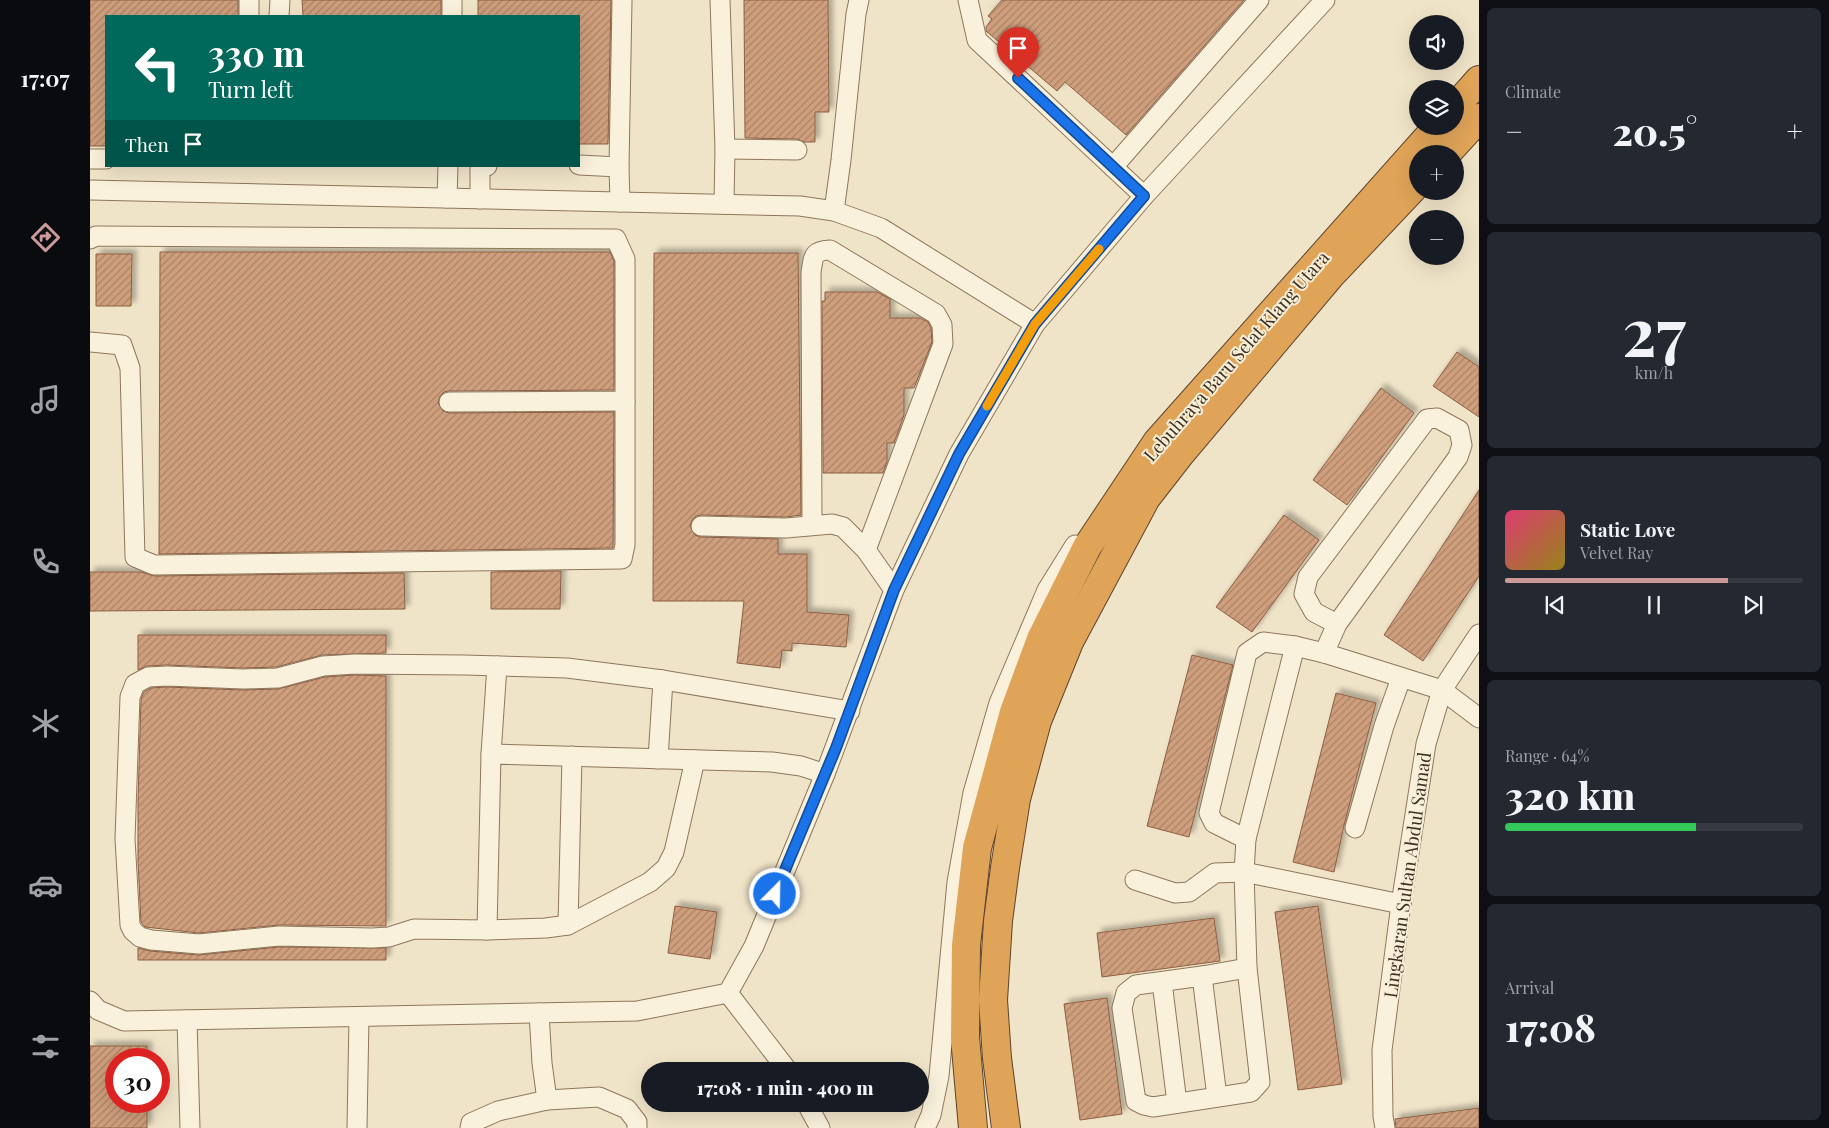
<!DOCTYPE html>
<html lang="en">
<head>
<meta charset="utf-8">
<style>
  body { margin:0; font-family:"Playfair Display",serif; background:#242831; color:#f1f3f6; height:100vh; display:flex; flex-direction:column; font-size:19px; white-space:nowrap }
  * { box-sizing:border-box; margin:0 }
  p { font-size:16px; color:#9ea1a6 }
  .icon { flex:none; width:28px; height:28px; fill:none; stroke:currentColor; stroke-width:2; stroke-linecap:round; stroke-linejoin:round }
  .map { position:relative; flex:1; overflow:hidden }
  .panel { display:flex; flex-direction:column; gap:8px; padding:8px; background:#0d0f14; width:350px }
  .panel>* { flex:none }
  .top-card { position:absolute; left:15px; top:15px; width:475px; height:152px; border-radius:0px; box-shadow:0 5px 20px #0002; background:#00695c; color:#fff; overflow:hidden }
  .fabs { position:absolute; left:1319px; top:15px; display:grid; gap:10px }
  .fabs a { display:grid; place-items:center; width:55px; height:55px; border-radius:50%; background:#171b24; box-shadow:0 5px 20px #0002; font-size:25px }
  .speed { position:absolute; left:15px; top:1048px; display:flex; gap:10px; font-size:25px; font-weight:700; text-align:center }
  .speed>* { display:grid; place-content:center; width:65px; height:65px; border-radius:50%; background:#171b24; box-shadow:0 5px 20px #0002; line-height:1 }
  .speed .limit { border:8px solid #d22; background:#fff; color:#111 }
  .pin { position:absolute; display:grid; place-items:center; width:42px; height:42px; color:#fff; margin:-51px -21px; border-radius:50% 50% 50% 0; rotate:-45deg; box-shadow:0 0 5px #0007 }
  .pin .icon { rotate:45deg }
  .me { position:absolute; width:55px; margin:-28px; rotate:23deg; stroke-linejoin:round; filter:drop-shadow(0 0 4px #0008) }
  .turn { display:flex; align-items:center; gap:18px; height:105px; padding:0 20px; font-size:22px }
  .turn .icon { width:65px; height:65px; stroke-width:2.5 }
  .turn b { display:block; font-size:35px; line-height:42px }
  .then { display:flex; align-items:center; height:48px; padding:0 20px; background:#0003; gap:10px; font-size:19px }
  .big { font-size:38px; font-weight:800; line-height:1.1 }
  .panel .widget { flex:1; display:flex; flex-direction:column; justify-content:center; gap:8px; min-width:0; padding:0 18px; border-radius:8px; background:#242831 }
  .panel .dial { align-items:center; gap:0 }
  .dial b { font-size:65px; line-height:1 }
  .song { display:flex; align-items:center; gap:15px }
  .cover { width:60px; height:60px; border-radius:8px; background:linear-gradient(135deg,hsl(340 70% 55%),hsl(50 70% 35%)) }
  .played { height:5px; border-radius:2px; background:linear-gradient(90deg,#cc999b 75%,#363941 75%) }
  .keys { display:flex; justify-content:space-around; direction:ltr }
  .heat { display:flex; justify-content:space-between; align-items:center; font-size:28px; direction:ltr }
  .charge { height:8px; border-radius:4px; background:linear-gradient(90deg,#34c759 64%,#363941 0) }
  .trip { position:absolute; left:551px; top:1062px; width:288px; height:50px; border-radius:25px; background:#171b24; box-shadow:0 5px 20px #0002; font-weight:800; line-height:50px; text-align:center }
  main { display:flex; flex:1; min-height:0 }
  .tab-bar { display:flex; flex-direction:column; width:90px; justify-content:space-around; align-items:center; background:#090b0e; color:#9ea1a6 }
  .tab-bar .icon { width:35px; height:35px }
  .tab-bar .on { color:#cc999b }
  .tab-bar b { font-size:22px; color:#f1f3f6 }
  .map>svg:first-child { display:block }
  .building { fill:url(#building-hatch); stroke:#8d5f41; filter:url(#shadow) }
  .lines { fill:none; stroke-linecap:round; stroke-linejoin:round }
  .minor-casing { stroke:#8d765c; stroke-width:21 }
  .highway-casing { stroke:#5b4430; stroke-width:30 }
  .minor { stroke:#faf1dc; stroke-width:19 }
  .highway { stroke:#e0a458; stroke-width:28 }
  .route-casing { stroke:#114b97; stroke-width:12 }
  .route { stroke:#1a73e8; stroke-width:9 }
  .slow { stroke:#f59e0b; stroke-width:9 }
  .labels { text-anchor:middle; dominant-baseline:central; stroke-width:4; stroke-linejoin:round; paint-order:stroke }
  .street-label { font-size:18px; fill:#3d2e20; stroke:#f7eed8 }
</style>
</head>
<body>
<main>
<nav class="tab-bar">
<b>17:07</b>
<svg class="icon on" aria-label="directions" viewBox="0 0 24 24"><path d="M12 3l9 9-9 9-9-9zM9 14v-3h6M13 9l2 2-2 2"/></svg>
<svg class="icon" aria-label="music" viewBox="0 0 24 24"><path d="M9 18V5l10-2v13"/><circle cx="6" cy="18" r="3"/><circle cx="16" cy="16" r="3"/></svg>
<svg class="icon" aria-label="phone" viewBox="0 0 24 24"><path d="M5 4h4l2 5-3 2q2 4 5 5l2-3 5 2v4C11 20 4 13 5 4z"/></svg>
<svg class="icon" aria-label="climate" viewBox="0 0 24 24"><path d="M12 3v18M4 7l16 10M4 17L20 7"/></svg>
<svg class="icon" aria-label="car" viewBox="0 0 24 24"><path d="M5 17H2v-5l4-1 3-4h7l3 4 3 1v5h-3M9 17h6M6 11h13"/><circle cx="7" cy="17" r="2"/><circle cx="17" cy="17" r="2"/></svg>
<svg class="icon" aria-label="filters" viewBox="0 0 24 24"><path d="M4 7h16M4 17h16"/><circle cx="9" cy="7" r="2"/><circle cx="15" cy="17" r="2"/></svg>
</nav>
<div class="map">
<svg width="1389" height="1128" viewBox="0 0 1389 1128">
  <defs>
    <pattern id="building-hatch" width="6" height="6" patternUnits="userSpaceOnUse" patternTransform="scale(1.25)"><rect width="6" height="6" fill="#cf9f7d"/><path d="M-1 1l2-2M0 6l6-6M5 7l2-2" fill="none" stroke="#a98266"/></pattern>
    <filter id="shadow"><feDropShadow dx="4.5" dy="-4.5" stdDeviation="2.5" flood-color="#0004"/></filter>
  </defs>
  <rect width="100%" height="100%" fill="#f0e4c8"/>
  <!-- building -->
  <g class="building">
    <path d="M 0,0 L 148,0 L 148,16 L 16,16 L 16,146 L 0,146 Z"/>
    <path d="M 212,0 L 351,0 L 351,16 L 213,16 Z"/>
    <path d="M 388,0 L 521,0 L 518,144 L 489,144 L 489,16 L 388,16 Z"/>
    <path d="M 654,0 L 738,0 L 739,112 L 725,112 L 725,142 L 714,142 L 707,139 L 655,138 Z"/>
    <path d="M 912,0 L 1154,0 L 1036,135 L 975,82 L 967,91 L 896,31 L 896,27 L 902,19 L 898,16 Z"/>
    <path d="M 70,252 L 520,252 L 524,261 L 524,390 L 359,391 L 354,392 L 350,396 L 348,403 L 353,411 L 359,413 L 524,412 L 523,548 L 69,554 Z"/>
    <path d="M 564,253 L 708,253 L 711,515 L 696,517 L 611,515 L 606,516 L 602,520 L 600,526 L 605,535 L 610,537 L 688,539 L 688,554 L 717,554 L 717,612 L 759,615 L 756,647 L 702,643 L 702,651 L 692,650 L 690,668 L 647,663 L 654,601 L 563,601 Z"/>
    <path d="M 6,254 L 42,254 L 41,306 L 6,306 Z"/>
    <path d="M 735,292 L 787,292 L 800,299 L 800,318 L 830,318 L 838,322 L 841,328 L 842,342 L 824,388 L 814,388 L 814,415 L 804,443 L 797,443 L 797,461 L 793,473 L 733,473 L 732,301 L 735,301 Z"/>
    <path d="M 1367,352 L 1389,367 L 1389,417 L 1343,386 Z"/>
    <path d="M 1291,388 L 1324,413 L 1257,505 L 1223,480 Z"/>
    <path d="M 1389,490 L 1389,576 L 1333,661 L 1294,635 Z"/>
    <path d="M 1194,515 L 1229,540 L 1162,632 L 1126,607 Z"/>
    <path d="M 471,571 L 470,609 L 401,609 L 401,572 Z"/>
    <path d="M 0,572 L 51,572 L 64,576 L 314,573 L 315,609 L 0,611 Z"/>
    <path d="M 48,635 L 296,635 L 296,653 L 232,655 L 186,667 L 153,668 L 76,665 L 57,666 L 48,670 Z"/>
    <path d="M 1102,655 L 1143,665 L 1099,837 L 1057,826 Z"/>
    <path d="M 265,675 L 296,676 L 296,926 L 189,925 L 109,933 L 55,927 L 51,922 L 48,862 L 48,800 L 51,699 L 54,692 L 61,688 L 77,687 L 153,690 L 188,689 L 235,677 Z"/>
    <path d="M 1246,693 L 1286,703 L 1254,825 L 1244,872 L 1203,862 Z"/>
    <path d="M 585,906 L 627,912 L 620,959 L 578,953 Z"/>
    <path d="M 1228,906 L 1252,1084 L 1208,1090 L 1185,912 Z"/>
    <path d="M 1124,918 L 1130,961 L 1012,977 L 1007,933 Z"/>
    <path d="M 189,947 L 296,948 L 296,960 L 48,960 L 48,948 L 60,951 L 108,955 Z"/>
    <path d="M 1017,998 L 1032,1114 L 990,1120 L 974,1004 Z"/>
    <path d="M 0,1046 L 57,1046 L 57,1059 L 26,1059 L 26,1101 L 57,1101 L 57,1128 L 0,1128 Z"/>
    <path d="M 1389,1108 L 1389,1128 L 1306,1128 L 1305,1119 Z"/>
  </g>
  <g class="lines">
    <defs>
      <g id="minor">
        <path d="M 630,0 L 635,149 L 634,204"/>
        <path d="M 878,0 L 887,40 L 1054,196"/>
        <path d="M 159,16 L 159,0"/>
        <path d="M 189,16 L 190,0"/>
        <path d="M 362,16 L 362,0"/>
        <path d="M 635,149 L 707,150"/>
        <path d="M 0,159 L 16,159"/>
        <path d="M 489,165 L 529,167"/>
        <path d="M 1023,167 L 1169,0"/>
        <path d="M 0,190 L 710,206 L 744,211 L 791,228 L 945,324"/>
        <path d="M 357,198 L 358,166"/>
        <path d="M 390,199 L 390,169 L 397,166"/>
        <path d="M 530,202 L 529,167 L 532,0"/>
        <path d="M 744,211 L 751,160 L 766,14 L 769,0"/>
        <path d="M 0,239 L 6,236 L 526,239 L 535,259 L 535,401 L 359,402"/>
        <path d="M 0,342 L 32,345 L 40,368 L 45,557 L 64,565 L 532,559 L 535,545 L 535,401"/>
        <path d="M 722,525 L 721,272 C 724,256 722,251 740,250 L 846,314 L 852,325 L 853,344 L 776,550"/>
        <path d="M 611,526 L 696,528 L 742,524 L 753,527 L 776,550 L 804,590"/>
        <path d="M 1234,653 L 1247,624 L 1368,457 L 1372,445 L 1369,430 L 1347,418 L 1337,419 L 1218,577 L 1214,594 L 1224,612 L 1247,624"/>
        <path d="M 401,754 L 407,666"/>
        <path d="M 568,759 L 573,680"/>
        <path d="M 735,774 L 711,766 L 682,762 L 401,754 L 397,930 L 324,929 L 299,937 L 282,938 L 189,936 L 109,944 L 61,940 L 50,937 L 43,931 L 40,925 L 35,839 L 40,697 L 45,684 L 58,677 L 77,676 L 153,679 L 188,678 L 233,666 L 265,664 L 374,665 L 477,668 L 573,680 L 760,711"/>
        <path d="M 1265,828 L 1294,726 L 1311,678"/>
        <path d="M 1156,839 L 1124,823 L 1119,813 L 1157,653 L 1173,642 L 1205,646"/>
        <path d="M 1045,880 L 1085,893 L 1099,892 L 1125,873 L 1154,872 L 1311,904"/>
        <path d="M 478,925 L 482,756"/>
        <path d="M 397,930 L 456,928 L 478,925 L 560,882 L 576,868 L 584,852 L 605,760"/>
        <path d="M 1112,976 L 1157,968"/>
        <path d="M 1072,982 L 1087,1103"/>
        <path d="M 638,993 L 664,946 L 735,774 L 804,590 L 869,454 L 945,324 L 1054,196 L 1235,0"/>
        <path d="M 0,1001 L 8,1010 L 34,1021 L 547,1011 L 638,993 L 698,1071"/>
        <path d="M 449,1013 L 452,1063 L 457,1100"/>
        <path d="M 97,1020 L 100,1128"/>
        <path d="M 1127,1097 L 1112,976 L 1046,985 L 1036,993 L 1032,1008 L 1046,1101 L 1054,1105 L 1063,1107 L 1161,1092 L 1170,1082 L 1157,968 L 1154,872 L 1156,839 L 1205,646 L 1234,653 L 1352,690 L 1389,718"/>
        <path d="M 717,1104 L 730,1128"/>
        <path d="M 267,1128 L 269,1017"/>
        <path d="M 380,1128 L 381,1123 L 408,1111 L 457,1100 L 509,1097 L 537,1109 L 547,1122 L 547,1128"/>
        <path d="M 835,1128 L 841,1115 L 849,1076 L 867,882 L 883,793 L 909,703 L 957,590 L 985,545"/>
        <path d="M 1295,1128 L 1293,1116 L 1292,1050 L 1311,904 L 1336,744 L 1352,690 L 1389,634"/>
      </g>
      <g id="highway">
        <path d="M 1365,107 L 1389,80"/>
        <path d="M 1356,154 L 1389,118"/>
        <path d="M 883,1128 L 875,1037 L 876,945 L 887,848 L 924,712 L 951,639 L 997,547 L 1067,442 L 1348,126"/>
        <path d="M 916,1128 L 907,1058 L 903,1000 L 908,921 L 915,868 L 926,799 L 947,721 L 979,642 L 1056,498 L 1091,453 L 1240,276 L 1328,183"/>
      </g>
    </defs>
    <!-- minor casing -->
    <use href="#minor" class="minor-casing"/>
    <!-- highway casing -->
    <use href="#highway" class="highway-casing"/>
    <!-- minor -->
    <use href="#minor" class="minor"/>
    <!-- highway -->
    <use href="#highway" class="highway"/>
  </g>
  <g class="lines">
    <defs>
      <path id="route" d="M 685,894 L 746,748 L 804,590 L 869,454 L 945,324 L 1054,196 L 928,78"/>
    </defs>
    <!-- route casing -->
    <use href="#route" class="route-casing"/>
    <!-- route -->
    <use href="#route" class="route"/>
    <!-- slow -->
    <path class="slow" d="M 897,406 L 945,324 L 1009,249"/>
  </g>
  <g class="labels">
    <!-- street labels -->
    <g class="street-label">
      <text transform="translate(1146 356) rotate(-49)">Lebuhraya Baru Selat Klang Utara</text>
      <text transform="translate(1317 875) rotate(-82)">Lingkaran Sultan Abdul Samad</text>
    </g>
  </g>
</svg>
<div class="fabs">
<a><svg class="icon" aria-label="sound" viewBox="0 0 24 24"><path d="M4 9h4l5-4v14l-5-4H4zM17 9q2 3 0 6"/></svg></a>
<a><svg class="icon" aria-label="layers" viewBox="0 0 24 24"><path d="M12 4l9 5-9 5-9-5zM3 14l9 5 9-5"/></svg></a>
<a>+</a>
<a>−</a>
</div>
<div class="speed"><div class="limit">30</div></div>
<div class="pin" style="left:928px;top:78px;background:#d93025"><svg class="icon" aria-label="arrive" viewBox="0 0 24 24"><path d="M6 21V4h12l-3 4 3 4H6"/></svg></div>
<svg class="me" style="left:685px;top:894px" viewBox="-20 -20 40 40"><circle r="17" fill="#1a73e8" stroke="#fff" stroke-width="3"/><path d="M0-11L8 9 0 5-8 9z" fill="#fff"/></svg>
<div class="trip">17:08 · 1 min · 400 m</div>
<div class="top-card">
<div class="turn"><svg class="icon" aria-label="left" viewBox="0 0 24 24"><path d="M17 20v-9H6M10 6l-5 5 5 5"/></svg><div><b>330 m</b>Turn left</div></div>
<div class="then">Then<svg class="icon" aria-label="arrive" viewBox="0 0 24 24"><path d="M6 21V4h12l-3 4 3 4H6"/></svg></div>
</div>
</div>
<section class="panel">
<div class="widget"><p>Climate</p>
<div class="heat"><a>−</a><b class="big">20.5°</b><a>+</a></div>
</div>
<div class="widget dial"><b>27</b><p>km/h</p></div>
<div class="widget">
<div class="song"><i class="cover"></i><div><b>Static Love</b><p>Velvet Ray</p></div></div>
<div class="played"></div>
<div class="keys"><svg class="icon" aria-label="previous" viewBox="0 0 24 24"><path d="M18 5L8 12l10 7zM5 5v14"/></svg><svg class="icon" aria-label="pause" viewBox="0 0 24 24"><path d="M8 5v14M16 5v14"/></svg><svg class="icon" aria-label="next" viewBox="0 0 24 24"><path d="M6 5l10 7-10 7zM19 5v14"/></svg></div>
</div>
<div class="widget"><p>Range · 64%</p><b class="big">320 km</b><div class="charge"></div></div>
<div class="widget"><p>Arrival</p><b class="big">17:08</b></div>
</section>
</main>
</body>
</html>
